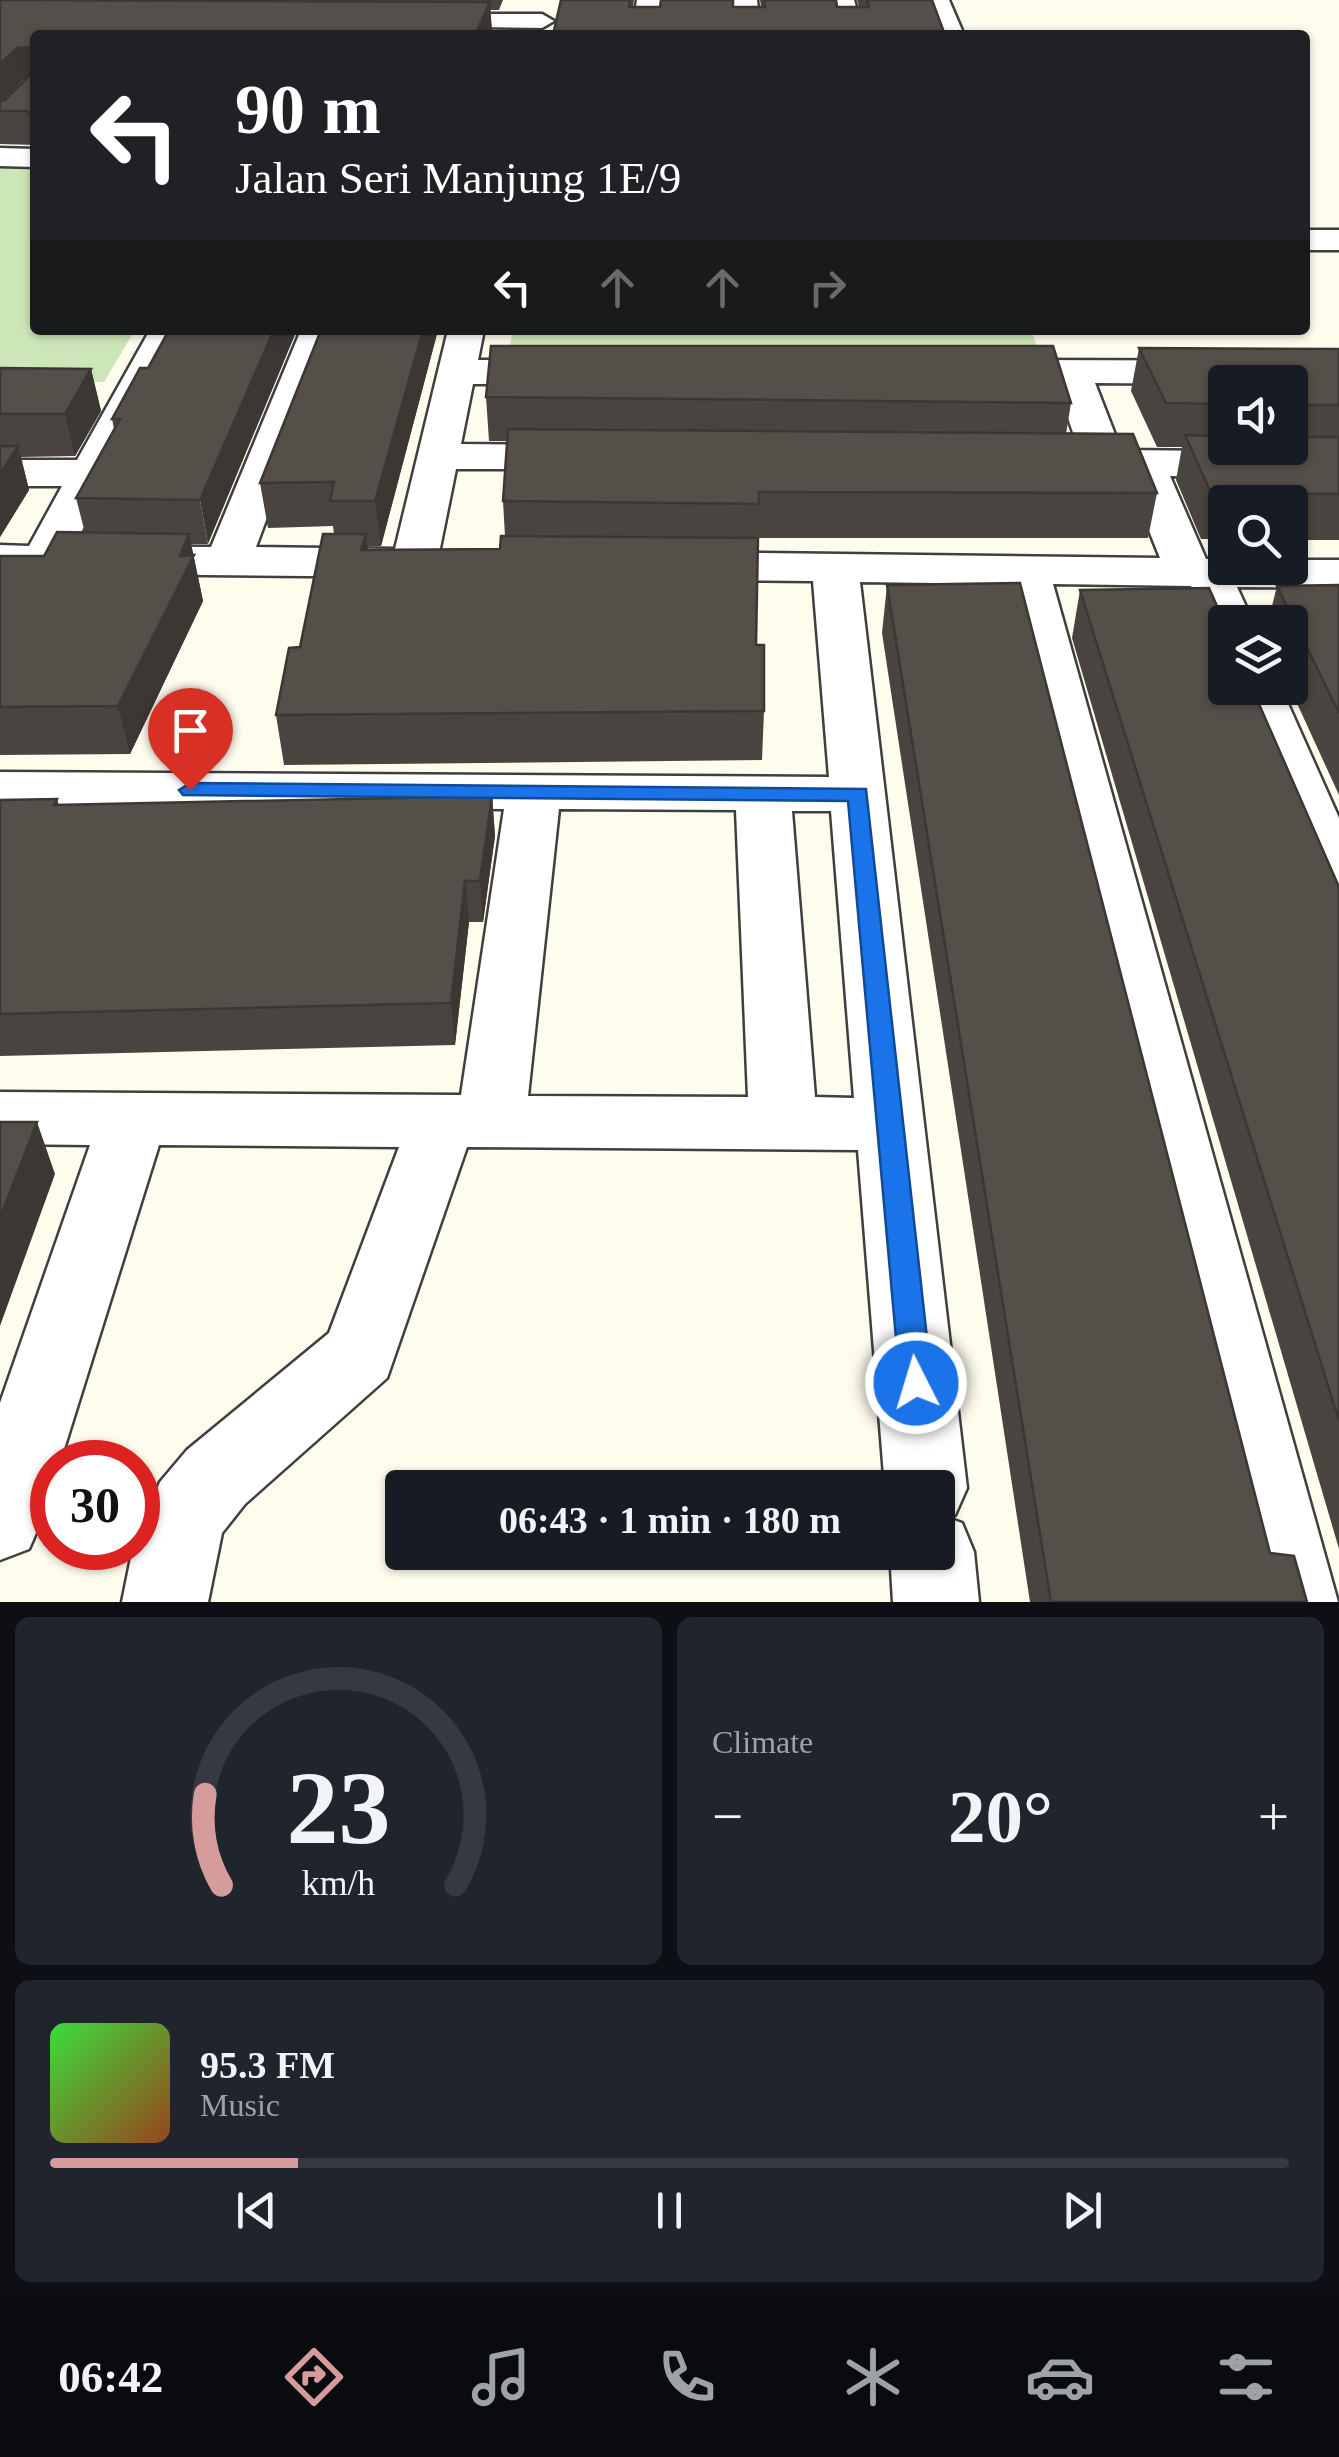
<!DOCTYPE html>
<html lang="en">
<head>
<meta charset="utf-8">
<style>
  body { margin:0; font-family:Georgia,serif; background:#20242c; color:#f1f3f6; height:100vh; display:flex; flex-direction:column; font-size:38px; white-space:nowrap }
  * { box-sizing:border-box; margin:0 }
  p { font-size:32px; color:#9ea1a6 }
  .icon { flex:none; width:55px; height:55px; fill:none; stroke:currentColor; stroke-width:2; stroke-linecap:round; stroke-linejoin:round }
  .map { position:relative; height:1602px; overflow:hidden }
  .panel { display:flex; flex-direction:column; gap:15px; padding:15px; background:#0d0f14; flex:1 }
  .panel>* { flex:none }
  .hud { position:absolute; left:30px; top:30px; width:1280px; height:305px; border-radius:10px; box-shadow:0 2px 8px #0004; background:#202124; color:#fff; overflow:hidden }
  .buttons { position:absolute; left:1208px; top:365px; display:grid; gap:20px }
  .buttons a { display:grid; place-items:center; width:100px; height:100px; border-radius:10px; background:#171b24; box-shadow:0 2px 8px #0004; font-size:50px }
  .speed { position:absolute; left:30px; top:1440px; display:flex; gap:20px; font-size:50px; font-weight:700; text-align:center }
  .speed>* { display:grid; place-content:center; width:130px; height:130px; border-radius:50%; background:#171b24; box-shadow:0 2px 8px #0004; line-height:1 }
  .speed .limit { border:15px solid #d22; background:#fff; color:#111 }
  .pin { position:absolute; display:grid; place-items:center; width:85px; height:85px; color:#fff; margin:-102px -42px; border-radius:50% 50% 50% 0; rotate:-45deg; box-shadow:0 0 10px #0007 }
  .pin .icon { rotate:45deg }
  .me { position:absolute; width:110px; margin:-55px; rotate:355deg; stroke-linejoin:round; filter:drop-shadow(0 0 8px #0008) }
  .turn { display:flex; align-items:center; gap:35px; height:210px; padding:0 40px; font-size:45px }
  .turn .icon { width:130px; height:130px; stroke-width:2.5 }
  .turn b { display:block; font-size:70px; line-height:85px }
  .lanes { display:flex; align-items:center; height:95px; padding:0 40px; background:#0003; justify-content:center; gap:50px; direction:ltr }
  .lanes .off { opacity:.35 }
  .big { font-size:75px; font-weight:700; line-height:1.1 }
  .panel .card { flex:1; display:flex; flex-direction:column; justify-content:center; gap:15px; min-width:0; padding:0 35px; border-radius:15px; background:#20242c }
  .panel .dial { align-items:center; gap:0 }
  .dial svg { height:260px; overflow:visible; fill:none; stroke:#363941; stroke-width:7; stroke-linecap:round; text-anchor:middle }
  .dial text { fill:#f1f3f6; stroke:none }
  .song { display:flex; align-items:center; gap:30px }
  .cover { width:120px; height:120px; border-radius:15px; background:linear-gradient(135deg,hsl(120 70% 55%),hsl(20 70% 35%)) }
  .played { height:10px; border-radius:5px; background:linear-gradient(90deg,#d69b9b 20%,#363941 20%) }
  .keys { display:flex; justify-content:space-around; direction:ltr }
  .heat { display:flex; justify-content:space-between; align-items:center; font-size:55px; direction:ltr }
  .panel .tiles { flex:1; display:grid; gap:15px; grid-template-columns:1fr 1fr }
  .card:last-child { grid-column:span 2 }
  .trip { position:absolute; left:385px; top:1470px; width:570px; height:100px; border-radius:10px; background:#171b24; box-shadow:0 2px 8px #0004; font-weight:700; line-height:100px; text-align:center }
  .tab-bar { display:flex; height:160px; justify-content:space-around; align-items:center; background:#090b0e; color:#9ea1a6 }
  .tab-bar .icon { width:70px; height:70px }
  .tab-bar .current { color:#d69b9b }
  .tab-bar b { font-size:45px; color:#f1f3f6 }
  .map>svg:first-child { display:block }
  .green { fill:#cde6b8 }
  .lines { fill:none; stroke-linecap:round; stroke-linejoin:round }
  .minor-casing { stroke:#3f3f3f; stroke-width:5 }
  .minor { fill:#fff; fill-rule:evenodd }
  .wall { fill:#49443f; fill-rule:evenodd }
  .shaded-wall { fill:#3c3733 }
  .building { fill:#554f49; stroke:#3c3733; stroke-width:2.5 }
  .route { fill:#1a73e8; stroke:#114b97; stroke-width:2.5 }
</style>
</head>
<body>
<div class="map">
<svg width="1339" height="1602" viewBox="0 0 1339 1602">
  <rect width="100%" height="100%" fill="#fefced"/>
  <!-- green -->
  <g class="green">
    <path d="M 0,166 L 35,166 L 35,330 L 135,330 L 104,382 L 0,381 Z"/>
    <path d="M 513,330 L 1031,330 L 1040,354 L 508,354 Z"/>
  </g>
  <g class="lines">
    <defs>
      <g id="minor">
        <path d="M 637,0 L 661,0 L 658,35 L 632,35 Z"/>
        <path d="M 733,0 L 757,0 L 761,35 L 735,35 Z"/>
        <path d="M 830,0 L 854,0 L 864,35 L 838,35 Z"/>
        <path d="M 925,0 L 949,0 L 964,35 L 938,35 Z"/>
        <path d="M 418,14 L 542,14 L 554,21 L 542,28 L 409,26 L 406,21 Z"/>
        <path d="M 0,148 L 35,149 L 35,167 L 0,166 Z"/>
        <rect x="1305" y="230" width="34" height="20"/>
        <path d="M 150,330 L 186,330 L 74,546 L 211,547 L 301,330 L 337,330 L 256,547 L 395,549 L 448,330 L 484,330 L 478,360 L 563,360 L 577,364 L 582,372 L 577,380 L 563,384 L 473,384 L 461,444 L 580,445 L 595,448 L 601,457 L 595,466 L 580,469 L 456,469 L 437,563 L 430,573 L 414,577 L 0,573 L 0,545 L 29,546 L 62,486 L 0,486 L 0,460 L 77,460 Z"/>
        <path d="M 984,360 L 1339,361 L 1339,385 L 1095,383 L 1121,450 L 1339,452 L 1339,478 L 1170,476 L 1206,559 L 1225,559 L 1225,568 L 1290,568 L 1290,560 L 1339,560 L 1339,588 L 1237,587 L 1253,622 L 1225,622 L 1225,635 L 1212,632 L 1191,586 L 1053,584 L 1338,1602 L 1252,1602 L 1006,584 L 860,582 L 967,1488 L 955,1515 L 948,1518 L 962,1523 L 974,1552 L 979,1602 L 893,1602 L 890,1552 L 938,1552 L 938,1488 L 885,1488 L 858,1150 L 467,1147 L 387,1378 L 245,1504 L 222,1533 L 208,1602 L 122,1602 L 133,1548 L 138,1548 L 138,1535 L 160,1482 L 187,1450 L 329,1333 L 399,1147 L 159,1145 L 60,1462 L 52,1462 C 52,1494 42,1520 29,1549 L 0,1560 L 0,1403 L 90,1145 L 0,1144 L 0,1092 L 461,1095 L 504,809 L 0,806 L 0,772 L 829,777 L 813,581 L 683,580 L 667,576 L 660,566 L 667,556 L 683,552 L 1160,558 L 1127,475 L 1055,471 L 1049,462 L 1055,453 L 1079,450 L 1056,383 L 970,379 L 965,371 L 970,363 ZM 559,809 L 736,810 L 748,1097 L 528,1096 ZM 792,811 L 831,811 L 854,1098 L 815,1097 Z"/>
        <path d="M 1231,688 L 1281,688 L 1339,818 L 1339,902 L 1318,897 L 1310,883 Z"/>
      </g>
    </defs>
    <!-- minor casing -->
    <use href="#minor" class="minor-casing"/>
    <!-- minor -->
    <use href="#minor" class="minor"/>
  </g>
  <!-- wall -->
  <g class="wall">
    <path d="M 0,0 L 503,0 L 499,10 L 490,10 L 492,32 L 35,35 L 35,145 L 0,144 ZM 24,79 L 26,79 L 3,100 Z"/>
    <path d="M 561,0 L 634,0 L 633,7 L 660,7 L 661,0 L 733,0 L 733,7 L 761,7 L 760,0 L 836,0 L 837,7 L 859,7 L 857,0 L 932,0 L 945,35 L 553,35 Z"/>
    <path d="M 169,330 L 208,544 L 191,544 L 203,601 L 130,754 L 0,755 L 0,556 L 44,556 L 85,533 L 76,498 L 114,429 L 112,419 L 148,368 Z"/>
    <path d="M 321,330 L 438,330 L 381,546 L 367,546 L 368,550 L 500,549 L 505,536 L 503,501 L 508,441 L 489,441 L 486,397 L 1071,403 L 1066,434 L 1157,493 L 1148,538 L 757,538 L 756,645 L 764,711 L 762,760 L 284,765 L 276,715 L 300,647 L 334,534 L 333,526 L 268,528 L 260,483 Z"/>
    <path d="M 1139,348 L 1339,349 L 1339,540 L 1290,540 L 1290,502 L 1225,502 L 1225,539 L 1201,539 L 1176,480 L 1182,447 L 1157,447 L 1131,391 ZM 1225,382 L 1290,382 L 1290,448 L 1225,448 Z"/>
    <path d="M 0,368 L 91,369 L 101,411 L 75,456 L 21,457 L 29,490 L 0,537 Z"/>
    <path d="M 887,585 L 1270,1553 L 1307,1602 L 1030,1602 L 882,633 Z"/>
    <path d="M 1339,585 L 1339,795 L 1290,688 L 1290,622 L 1268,622 L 1277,586 Z"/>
    <path d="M 1080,590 L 1339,887 L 1339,1549 L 1072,638 Z"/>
    <path d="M 492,796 L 495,836 L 483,922 L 469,922 L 455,1045 L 0,1056 L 0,800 L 57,799 L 59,805 Z"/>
  </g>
  <!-- shaded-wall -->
  <g class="shaded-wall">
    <path d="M 490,2 L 492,32 L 490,35 L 475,35 Z"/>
    <path d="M 30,47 L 35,78 L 24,79 L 0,104 L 0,64 L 17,48 Z"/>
    <path d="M 274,330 L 297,330 L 208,544 L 200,500 Z"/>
    <path d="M 423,330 L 438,330 L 381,546 L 375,501 Z"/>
    <path d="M 91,369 L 101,411 L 75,456 L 65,414 Z"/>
    <path d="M 18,446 L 29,490 L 0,537 L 0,474 Z"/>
    <path d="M 189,534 L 203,601 L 130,754 L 118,706 Z"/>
    <path d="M 366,534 L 372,581 L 361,550 Z"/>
    <path d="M 492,796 L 495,836 L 483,922 L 480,881 Z"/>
    <path d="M 465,881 L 469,922 L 455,1045 L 451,1003 Z"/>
    <path d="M 37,1122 L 55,1174 L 0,1326 L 0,1218 Z"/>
  </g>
  <!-- building -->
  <g class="building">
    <path d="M 0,0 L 22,0 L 490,2 L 475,35 L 35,35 L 35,115 L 31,115 L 27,111 L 0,111 L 0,101 L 5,100 L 30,75 L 30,47 L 17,48 L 0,64 Z"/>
    <path d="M 561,0 L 630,0 L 629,7 L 660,7 L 661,0 L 733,0 L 733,7 L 765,7 L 764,0 L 836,0 L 837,7 L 869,7 L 867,0 L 932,0 L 945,35 L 553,35 Z"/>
    <path d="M 169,330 L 274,330 L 200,500 L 76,498 L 120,419 L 112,419 L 140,368 L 148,368 Z"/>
    <path d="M 321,330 L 423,330 L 375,501 L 330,501 L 334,482 L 260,483 Z"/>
    <path d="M 491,346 L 1053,346 L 1071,403 L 486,397 Z"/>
    <path d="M 1139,348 L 1339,349 L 1339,405 L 1290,405 L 1290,382 L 1225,382 L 1225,404 L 1166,403 Z"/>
    <path d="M 0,368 L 91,369 L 65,414 L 0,414 Z"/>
    <path d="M 508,429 L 1133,434 L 1157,493 L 759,492 L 759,504 L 503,501 Z"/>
    <path d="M 1185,435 L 1225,436 L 1225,448 L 1290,448 L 1290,437 L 1339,437 L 1339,494 L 1211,493 Z"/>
    <path d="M 0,446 L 18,446 L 0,474 Z"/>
    <path d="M 57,532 L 189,534 L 180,556 L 194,555 L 118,706 L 0,707 L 0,556 L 44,556 Z"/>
    <path d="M 323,534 L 366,534 L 361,550 L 500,549 L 501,536 L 758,538 L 756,645 L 764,645 L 764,711 L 276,715 L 289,648 L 300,647 Z"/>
    <path d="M 1020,583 L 1270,1553 L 1294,1556 L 1307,1602 L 1051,1602 L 887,585 Z"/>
    <path d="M 1339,585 L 1339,713 L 1277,586 Z"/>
    <path d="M 1209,588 L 1225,624 L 1225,688 L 1252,688 L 1339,887 L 1339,1421 L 1080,590 Z"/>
    <path d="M 492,796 L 480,881 L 465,881 L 451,1003 L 0,1014 L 0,800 L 57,799 L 54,805 Z"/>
    <path d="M 0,1122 L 37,1122 L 0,1218 Z"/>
  </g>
  <!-- route -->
  <path class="route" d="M 190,783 L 866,789 L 932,1383 L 927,1393 L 916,1397 L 905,1393 L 900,1383 L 848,801 L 183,795 L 179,790 Z"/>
</svg>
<div class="buttons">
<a><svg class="icon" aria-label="sound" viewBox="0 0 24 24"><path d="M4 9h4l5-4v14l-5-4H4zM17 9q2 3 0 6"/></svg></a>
<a><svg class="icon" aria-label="search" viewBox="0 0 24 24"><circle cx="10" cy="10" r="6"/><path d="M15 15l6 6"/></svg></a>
<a><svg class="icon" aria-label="layers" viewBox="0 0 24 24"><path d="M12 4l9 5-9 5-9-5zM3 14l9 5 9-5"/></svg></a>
</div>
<div class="speed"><div class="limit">30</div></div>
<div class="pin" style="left:190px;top:790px;background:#d93025"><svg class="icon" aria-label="arrive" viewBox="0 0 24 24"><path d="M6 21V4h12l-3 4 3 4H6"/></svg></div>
<svg class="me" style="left:916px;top:1383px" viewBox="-20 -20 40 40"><circle r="17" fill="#1a73e8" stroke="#fff" stroke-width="3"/><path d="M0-11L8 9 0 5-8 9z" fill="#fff"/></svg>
<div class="trip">06:43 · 1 min · 180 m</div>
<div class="hud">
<div class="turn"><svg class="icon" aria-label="left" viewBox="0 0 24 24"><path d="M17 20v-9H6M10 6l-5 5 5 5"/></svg><div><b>90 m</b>Jalan Seri Manjung 1E/9</div></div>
<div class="lanes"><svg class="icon" aria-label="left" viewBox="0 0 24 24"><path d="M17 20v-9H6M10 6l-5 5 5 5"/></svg><svg class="icon off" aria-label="ahead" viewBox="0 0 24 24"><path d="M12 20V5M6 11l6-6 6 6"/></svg><svg class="icon off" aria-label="ahead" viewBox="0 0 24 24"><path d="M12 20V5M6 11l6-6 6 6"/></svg><svg class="icon off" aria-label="right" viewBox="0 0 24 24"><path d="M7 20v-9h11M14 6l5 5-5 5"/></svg></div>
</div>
</div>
<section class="panel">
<div class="tiles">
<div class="card dial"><svg viewBox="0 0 100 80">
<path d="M14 69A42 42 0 1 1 86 69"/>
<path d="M14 69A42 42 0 0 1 9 41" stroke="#d69b9b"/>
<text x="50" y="56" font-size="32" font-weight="700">23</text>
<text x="50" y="72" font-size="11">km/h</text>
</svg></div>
<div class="card"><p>Climate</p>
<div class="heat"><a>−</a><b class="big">20°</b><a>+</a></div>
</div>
<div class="card">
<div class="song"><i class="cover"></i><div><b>95.3 FM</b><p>Music</p></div></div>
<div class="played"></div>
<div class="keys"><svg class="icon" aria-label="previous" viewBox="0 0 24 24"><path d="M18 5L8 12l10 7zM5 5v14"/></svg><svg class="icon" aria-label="pause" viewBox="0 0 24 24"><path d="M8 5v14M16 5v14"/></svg><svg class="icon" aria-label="next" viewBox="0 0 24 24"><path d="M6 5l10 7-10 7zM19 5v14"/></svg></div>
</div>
</div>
</section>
<nav class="tab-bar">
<b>06:42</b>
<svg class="icon current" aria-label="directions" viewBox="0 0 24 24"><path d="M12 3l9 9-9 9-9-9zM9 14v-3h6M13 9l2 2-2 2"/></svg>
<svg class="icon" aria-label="music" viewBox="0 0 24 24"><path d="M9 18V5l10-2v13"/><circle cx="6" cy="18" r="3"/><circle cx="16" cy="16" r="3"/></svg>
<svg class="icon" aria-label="phone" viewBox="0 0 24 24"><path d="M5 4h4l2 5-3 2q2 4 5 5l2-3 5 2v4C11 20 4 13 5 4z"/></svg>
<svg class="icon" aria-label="climate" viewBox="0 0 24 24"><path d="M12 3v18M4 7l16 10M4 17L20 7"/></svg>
<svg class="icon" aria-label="car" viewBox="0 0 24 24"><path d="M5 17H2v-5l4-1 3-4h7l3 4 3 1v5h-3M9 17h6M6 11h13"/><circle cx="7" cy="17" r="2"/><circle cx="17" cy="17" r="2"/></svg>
<svg class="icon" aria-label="filters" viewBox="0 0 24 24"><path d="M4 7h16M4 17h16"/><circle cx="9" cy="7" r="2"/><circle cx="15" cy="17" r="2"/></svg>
</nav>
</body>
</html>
